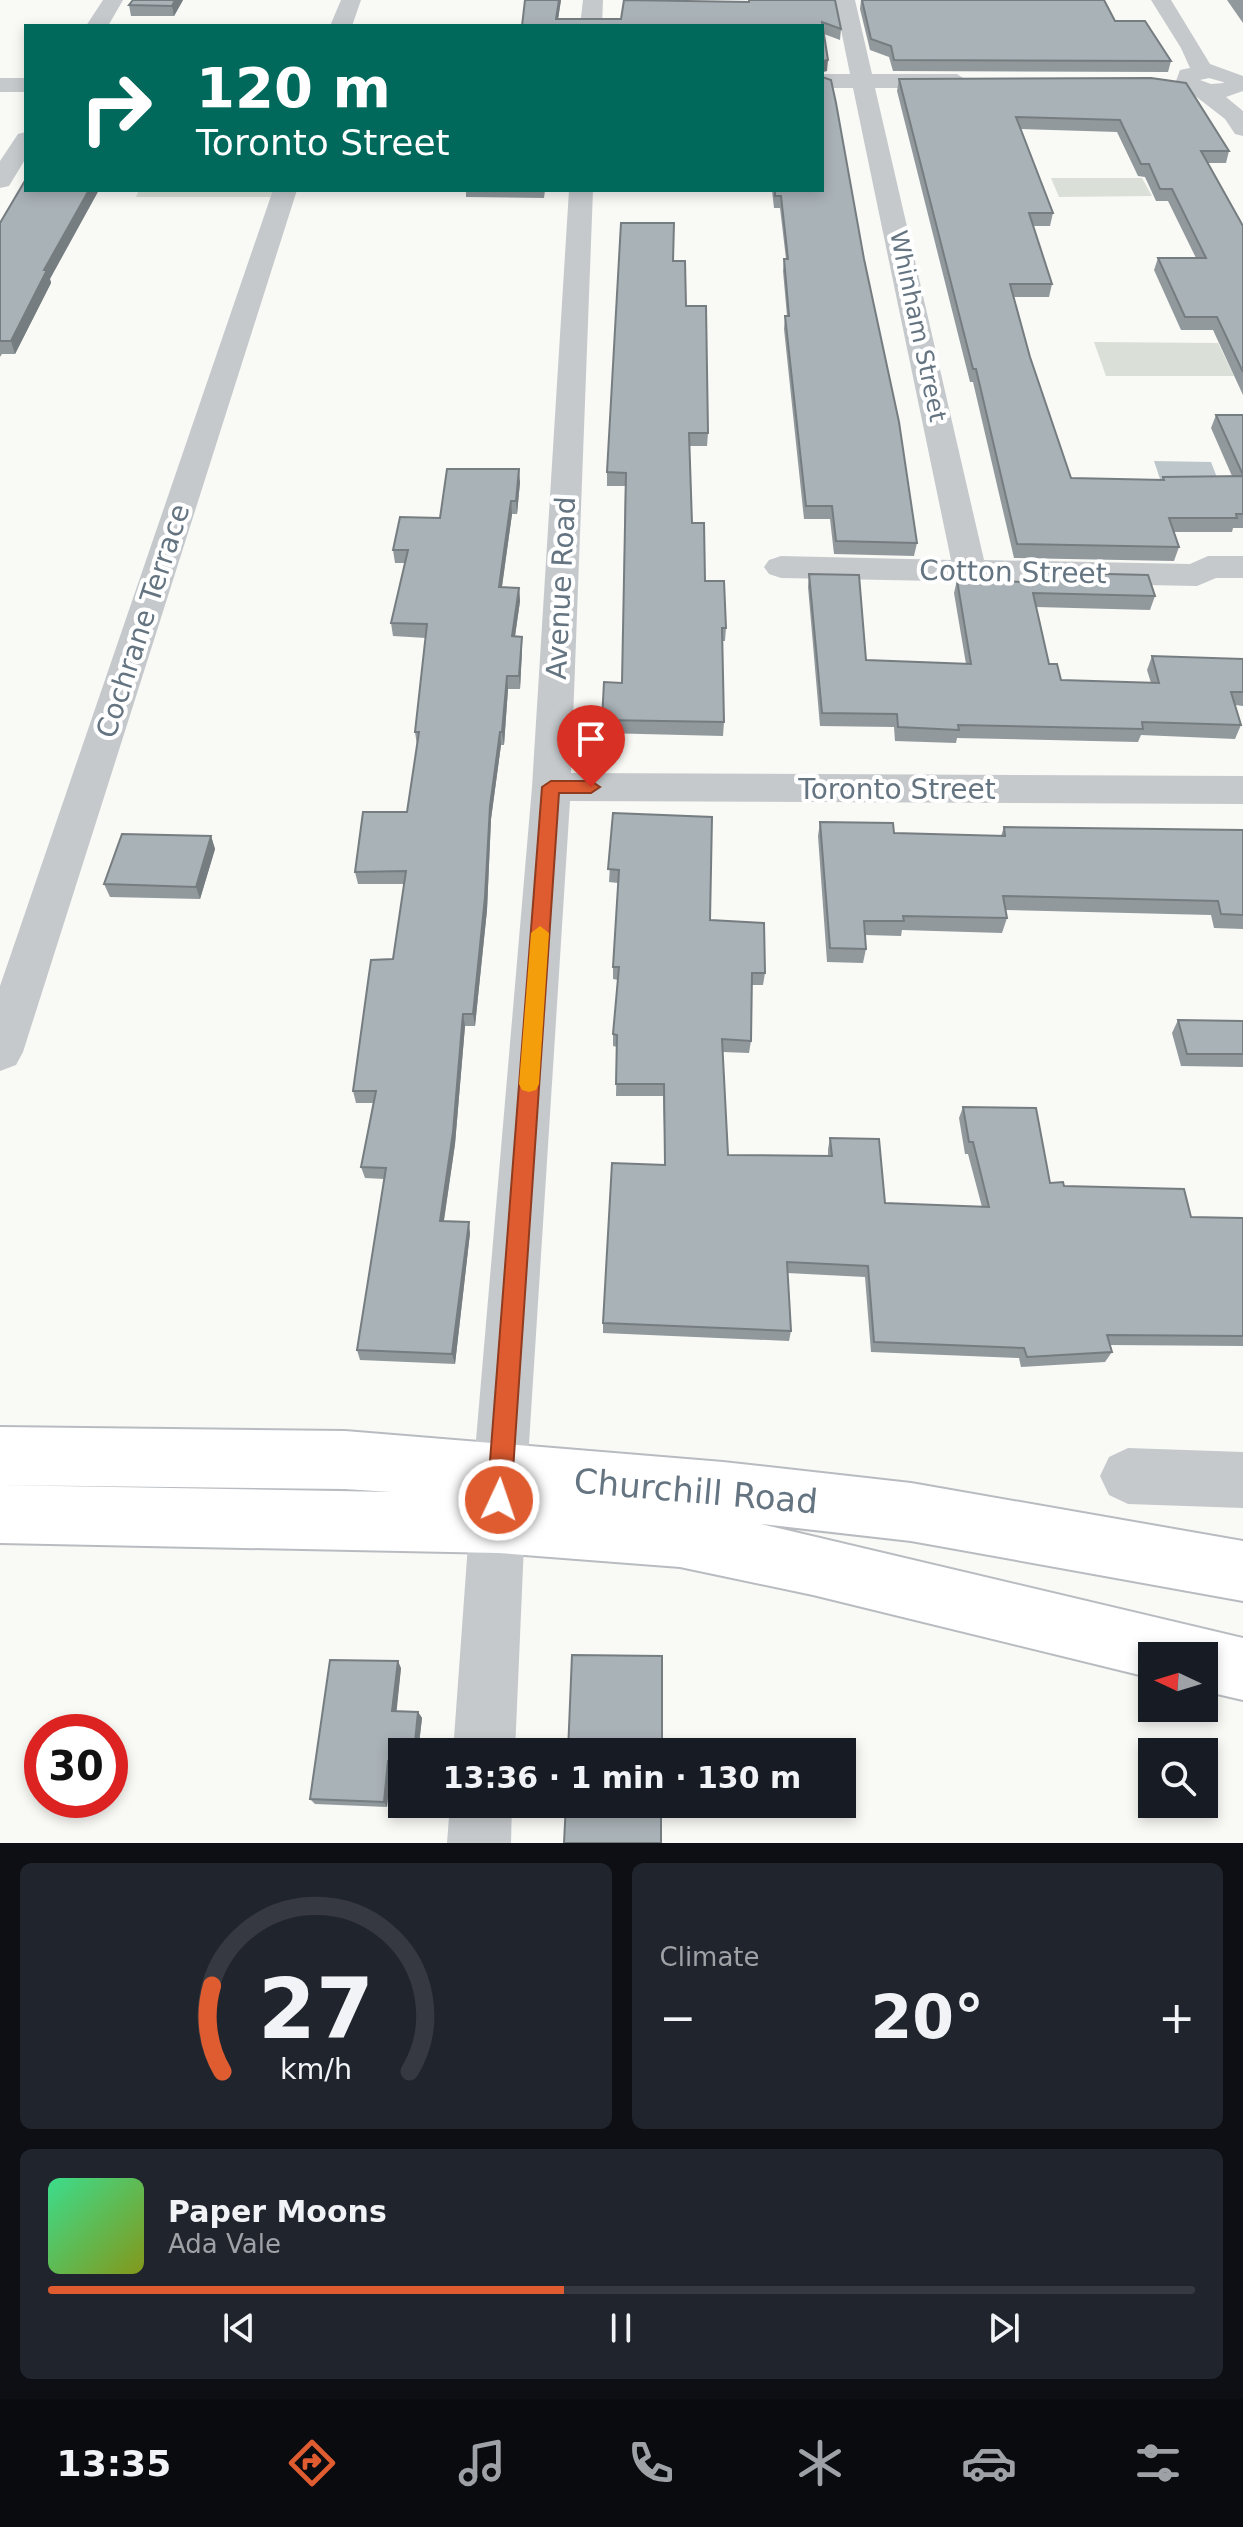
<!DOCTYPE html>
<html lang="en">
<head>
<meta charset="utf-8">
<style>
  body { margin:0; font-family:"DejaVu Sans",sans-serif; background:#20242c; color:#f1f3f6; height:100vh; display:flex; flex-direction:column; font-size:30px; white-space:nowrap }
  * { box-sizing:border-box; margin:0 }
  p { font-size:26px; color:#9ea1a6 }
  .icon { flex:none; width:44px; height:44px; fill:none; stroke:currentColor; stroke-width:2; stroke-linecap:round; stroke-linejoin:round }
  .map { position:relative; height:1843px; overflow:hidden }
  .drawer { display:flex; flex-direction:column; gap:20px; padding:20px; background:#0d0f14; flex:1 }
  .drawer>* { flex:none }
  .guide { position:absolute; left:24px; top:24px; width:800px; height:168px; border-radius:0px; box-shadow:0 4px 12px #0003; background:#00695c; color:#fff; overflow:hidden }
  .needle { width:52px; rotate:274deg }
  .fabs { position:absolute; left:1138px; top:1642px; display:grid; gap:16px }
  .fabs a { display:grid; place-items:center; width:80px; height:80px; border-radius:0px; background:#171b24; box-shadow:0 4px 12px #0003; font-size:40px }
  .speed { position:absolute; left:24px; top:1714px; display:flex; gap:16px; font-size:40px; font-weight:700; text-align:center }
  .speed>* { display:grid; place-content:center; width:104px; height:104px; border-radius:50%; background:#171b24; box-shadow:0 4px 12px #0003; line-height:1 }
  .speed .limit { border:12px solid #d22; background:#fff; color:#111 }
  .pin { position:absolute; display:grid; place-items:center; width:68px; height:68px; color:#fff; margin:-82px -34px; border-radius:50% 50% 50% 0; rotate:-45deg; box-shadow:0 0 8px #0007 }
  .pin .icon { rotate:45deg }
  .me { position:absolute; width:88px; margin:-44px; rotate:3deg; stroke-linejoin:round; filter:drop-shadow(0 0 6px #0008) }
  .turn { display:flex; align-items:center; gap:28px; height:168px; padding:0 40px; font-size:36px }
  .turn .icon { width:104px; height:104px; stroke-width:2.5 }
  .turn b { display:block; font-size:56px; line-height:68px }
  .big { font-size:60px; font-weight:800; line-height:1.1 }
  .drawer .widget { flex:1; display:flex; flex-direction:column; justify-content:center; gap:12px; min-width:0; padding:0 28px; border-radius:12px; background:#20242c }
  .drawer .dial { align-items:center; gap:0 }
  .dial svg { height:208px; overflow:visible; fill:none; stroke:#363941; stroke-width:7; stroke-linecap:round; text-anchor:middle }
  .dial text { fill:#f1f3f6; stroke:none }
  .song { display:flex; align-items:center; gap:24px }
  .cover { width:96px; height:96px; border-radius:12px; background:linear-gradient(135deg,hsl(150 70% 55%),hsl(70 70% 35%)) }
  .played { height:8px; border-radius:4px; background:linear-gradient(90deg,#df5b30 45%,#363941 45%) }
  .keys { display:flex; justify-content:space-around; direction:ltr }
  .heat { display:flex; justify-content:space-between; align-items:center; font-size:44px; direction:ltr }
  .drawer .tiles { flex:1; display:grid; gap:20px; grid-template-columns:1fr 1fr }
  .widget:last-child { grid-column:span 2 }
  .trip { position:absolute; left:388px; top:1738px; width:468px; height:80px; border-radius:0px; background:#171b24; box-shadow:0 4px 12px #0003; font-weight:800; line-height:80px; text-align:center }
  .menu { display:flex; height:128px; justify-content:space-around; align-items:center; background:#090b0e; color:#9ea1a6 }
  .menu .icon { width:56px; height:56px }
  .menu .selected { color:#df5b30 }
  .menu b { font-size:36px; color:#f1f3f6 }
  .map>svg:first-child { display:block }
  .green { fill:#dae0d7 }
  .water { fill:#bdc7cb }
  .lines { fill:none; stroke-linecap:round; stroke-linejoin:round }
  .primary-casing { stroke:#b8bcc0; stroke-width:4 }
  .street { fill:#c5c9cc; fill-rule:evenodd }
  .primary { fill:#fff; fill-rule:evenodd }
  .wall { fill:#91999d }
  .shaded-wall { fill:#767d80 }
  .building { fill:#a9b2b7; stroke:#767d80; stroke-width:2 }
  .route { fill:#df5b30; stroke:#913b1f; stroke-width:2 }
  .slow { fill:#f59e0b }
  .labels { text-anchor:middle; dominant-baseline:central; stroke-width:8; stroke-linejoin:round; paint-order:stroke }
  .far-street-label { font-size:24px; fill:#647481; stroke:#fff }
  .street-label { font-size:28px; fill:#647481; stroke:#fff }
  .near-street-label { font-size:34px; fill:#647481; stroke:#fff }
</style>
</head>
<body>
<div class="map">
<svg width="1243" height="1843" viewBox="0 0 1243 1843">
  <rect width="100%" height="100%" fill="#f9f9f6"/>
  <!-- green -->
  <g class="green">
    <path d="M 1051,178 L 1142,178 L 1152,196 L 1059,197 Z"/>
    <path d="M 139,190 L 285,190 L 283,197 L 136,197 Z"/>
    <path d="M 1094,342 L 1218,343 L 1234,376 L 1106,376 Z"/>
  </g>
  <!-- water -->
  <path class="water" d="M 1154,461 L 1211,462 L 1218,480 L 1160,479 Z"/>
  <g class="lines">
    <defs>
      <path id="primary" d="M 0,1427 L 345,1431 L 723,1462 L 911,1483 L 1243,1541 L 1243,1601 L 911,1541 L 761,1524 L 1243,1638 L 1243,1700 L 1204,1691 L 1204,1656 L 1152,1656 L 1152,1678 L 813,1595 L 680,1567 L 499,1553 L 0,1543 L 0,1485 L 391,1492 L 345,1489 L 0,1485 Z"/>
    </defs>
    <!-- primary casing -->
    <use href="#primary" class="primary-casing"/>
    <!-- street -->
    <g class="street">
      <path d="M 103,0 L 123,0 L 108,26 L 86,26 Z"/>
      <path d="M 341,0 L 361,0 L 352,26 L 330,26 Z"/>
      <path d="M 583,0 L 603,0 L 602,26 L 580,26 Z"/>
      <path d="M 835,0 L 855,0 L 872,74 L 957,74 L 968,81 L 957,88 L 875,88 L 984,560 L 1190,564 L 1208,556 L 1243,556 L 1243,578 L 1216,578 L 1197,586 L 781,578 L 769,574 L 764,567 L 769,560 L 781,556 L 951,560 L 853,88 L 822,88 L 822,74 L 850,74 Z"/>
      <path d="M 1151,0 L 1171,0 L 1210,64 L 1243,76 L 1243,91 L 1226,97 L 1243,111 L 1243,136 L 1235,134 L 1225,119 L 1176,81 L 1180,70 L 1190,68 L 1181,48 ZM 1209,78 L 1223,82 L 1224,83 L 1211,84 L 1200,80 Z"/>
      <rect x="0" y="78" width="26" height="14"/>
      <path d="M 26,132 L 26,158 L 9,186 L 0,188 L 0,161 L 18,134 Z"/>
      <path d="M 273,190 L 297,190 L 23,1052 L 16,1065 L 0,1071 L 0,986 Z"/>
      <path d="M 569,190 L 593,190 L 571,773 L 1243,776 L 1243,804 L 570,801 L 527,1475 L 515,1752 L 453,1752 L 473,1475 L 532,787 Z"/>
      <path d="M 1128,1448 L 1243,1452 L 1243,1508 L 1128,1504 L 1109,1495 L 1100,1476 L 1109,1457 Z"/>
      <path d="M 450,1804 L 512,1804 L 511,1843 L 447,1843 Z"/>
    </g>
    <!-- primary -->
    <use href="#primary" class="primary"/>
  </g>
  <!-- wall -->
  <g class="wall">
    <path d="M 183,0 L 174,16 L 131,16 L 129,5 Z"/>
    <path d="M 525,0 L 561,0 L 558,19 L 621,19 L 677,1 L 748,2 L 748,0 L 835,0 L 841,29 L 840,40 L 824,34 L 827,71 L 822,72 L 822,26 L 522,26 Z"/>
    <path d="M 861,0 L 1104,0 L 1115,21 L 1171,61 L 1168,72 L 893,71 L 889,57 L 870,50 L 860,9 Z"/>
    <path d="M 1227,0 L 1243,0 L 1243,23 Z"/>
    <path d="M 1151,78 L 1229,151 L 1226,163 L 1208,163 L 1243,226 L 1243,395 L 1213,330 L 1181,330 L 1154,270 L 1158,258 L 1196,258 L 1168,201 L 1156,201 L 1145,177 L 1138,176 L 1117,132 L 1020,129 L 1053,213 L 1050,226 L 1033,226 L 1052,284 L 1049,297 L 1014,297 L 1030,357 L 1071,478 L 1162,480 L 1163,477 L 1232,476 L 1211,428 L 1216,415 L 1243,415 L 1243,528 L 1233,528 L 1232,532 L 1174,532 L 1179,547 L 1174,561 L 1014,558 L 973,382 L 970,382 L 897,91 L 899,79 Z"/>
    <path d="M 466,190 L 545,190 L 544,198 L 466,197 Z"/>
    <path d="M 772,190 L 822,190 L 864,259 L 917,543 L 914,556 L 834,554 L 830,519 L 804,519 L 784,329 L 785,316 L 787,316 L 783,271 L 784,259 L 786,259 L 780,208 L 774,208 Z"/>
    <path d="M 0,223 L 50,279 L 51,283 L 15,354 L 2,354 L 0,357 Z"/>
    <path d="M 673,261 L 686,306 L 708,433 L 707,446 L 689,446 L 692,523 L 705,581 L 726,628 L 725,641 L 722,641 L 724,722 L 723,736 L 602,733 L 602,720 L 622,683 L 625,486 L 607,486 L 607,472 Z"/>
    <path d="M 520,482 L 517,514 L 512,514 L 502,587 L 519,588 L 520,601 L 515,636 L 522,650 L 520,689 L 508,689 L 504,745 L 501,745 L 491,819 L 487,910 L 475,1026 L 465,1026 L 455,1144 L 444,1221 L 470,1233 L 455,1364 L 360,1360 L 357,1350 L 384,1179 L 365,1178 L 361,1167 L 373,1103 L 356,1103 L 353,1091 L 393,959 L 404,884 L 358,884 L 355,872 L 407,812 L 417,745 L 415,732 L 426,638 L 393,636 L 391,623 L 405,563 L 395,563 L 393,550 L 440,518 Z"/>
    <path d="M 1024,572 L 1155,596 L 1150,610 L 1036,607 L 1049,664 L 1061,680 L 1151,683 L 1147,670 L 1152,656 L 1243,659 L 1243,706 L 1235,705 L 1241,725 L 1235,739 L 1141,735 L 1138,742 L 957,738 L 956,743 L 895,741 L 894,727 L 820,726 L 808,587 L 809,574 L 866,660 L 966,664 L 954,593 L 957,580 L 1022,582 Z"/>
    <path d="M 613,813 L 710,920 L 765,973 L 763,985 L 752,985 L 751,1041 L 749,1053 L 723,1052 L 728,1155 L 828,1156 L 828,1149 L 830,1138 L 885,1203 L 982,1207 L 968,1154 L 965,1154 L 959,1118 L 963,1107 L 1050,1183 L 1191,1217 L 1243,1218 L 1243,1346 L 1110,1345 L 1112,1352 L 1105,1362 L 1021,1367 L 1019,1358 L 871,1352 L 865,1277 L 787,1273 L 791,1331 L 789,1341 L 603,1333 L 603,1323 L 665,1165 L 663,1096 L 616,1096 L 617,1047 L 613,1046 L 613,1034 L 618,980 L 613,979 L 613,967 L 618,883 L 609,882 Z"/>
    <path d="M 820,822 L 894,833 L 1001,836 L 1004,827 L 1243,830 L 1243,929 L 1214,928 L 1211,915 L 1005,910 L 1007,918 L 1002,933 L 902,930 L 901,936 L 865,935 L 866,949 L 863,963 L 827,962 L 818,836 Z"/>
    <path d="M 211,836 L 215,849 L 200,899 L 110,897 L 104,884 Z"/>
    <path d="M 1178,1020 L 1243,1021 L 1243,1067 L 1181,1066 L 1172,1033 Z"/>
    <path d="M 401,1668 L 396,1711 L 418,1712 L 422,1718 L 418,1752 L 402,1752 L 402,1767 L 391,1767 L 387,1807 L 315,1804 L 310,1799 Z"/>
  </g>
  <!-- shaded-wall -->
  <g class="shaded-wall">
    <path d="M 175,0 L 183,0 L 174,16 L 172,6 Z"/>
    <path d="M 559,0 L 561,0 L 557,26 L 556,19 Z"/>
    <path d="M 828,60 L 827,71 L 822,72 L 822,61 Z"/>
    <path d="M 89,190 L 99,190 L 50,279 L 51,283 L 15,354 L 11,341 L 44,270 Z"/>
    <path d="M 519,469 L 520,482 L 517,514 L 516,501 Z"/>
    <path d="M 511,501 L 512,514 L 500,600 L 499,587 Z"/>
    <path d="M 519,588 L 520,601 L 513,650 L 512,636 Z"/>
    <path d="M 522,637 L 522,650 L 520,689 L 519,676 Z"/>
    <path d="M 507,676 L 508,689 L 504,745 L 502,732 Z"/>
    <path d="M 500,732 L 501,745 L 491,819 L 487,910 L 475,1026 L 473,1014 L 490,806 Z"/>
    <path d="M 211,836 L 215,849 L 200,899 L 196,887 Z"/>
    <path d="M 463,1014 L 465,1026 L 455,1144 L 442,1232 L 440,1221 Z"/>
    <path d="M 469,1222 L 470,1233 L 455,1364 L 452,1354 Z"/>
    <path d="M 398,1661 L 401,1668 L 396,1717 L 392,1711 Z"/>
    <path d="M 418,1712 L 422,1718 L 418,1752 L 414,1752 Z"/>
    <path d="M 388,1761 L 391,1767 L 387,1807 L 384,1802 Z"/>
  </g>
  <!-- building -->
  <g class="building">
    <path d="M 133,0 L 175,0 L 172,6 L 129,5 Z"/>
    <path d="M 525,0 L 559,0 L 556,19 L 621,19 L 624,0 L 749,2 L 749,0 L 835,0 L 841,29 L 822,22 L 828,60 L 822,61 L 822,26 L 522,26 Z"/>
    <path d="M 862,0 L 1104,0 L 1115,21 L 1145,21 L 1171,61 L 894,60 L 891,46 L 871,39 Z"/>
    <path d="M 822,77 L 831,80 L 836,103 L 864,259 L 899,422 L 917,543 L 836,541 L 832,506 L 806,506 L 785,316 L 789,316 L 784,259 L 788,259 L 781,196 L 775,196 L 775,190 L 822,190 Z"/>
    <path d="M 1151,78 L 1186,83 L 1229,151 L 1201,151 L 1243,226 L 1243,372 L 1217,317 L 1185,317 L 1158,258 L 1206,258 L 1172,189 L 1160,189 L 1149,164 L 1141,164 L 1120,120 L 1016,117 L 1053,213 L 1029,213 L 1052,284 L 1010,284 L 1030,357 L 1071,478 L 1164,480 L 1163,477 L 1243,476 L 1243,514 L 1236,514 L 1237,518 L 1169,518 L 1179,547 L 1017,544 L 976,369 L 973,369 L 899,79 Z"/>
    <path d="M 26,179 L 26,190 L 89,190 L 44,270 L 47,270 L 11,341 L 0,341 L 0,223 Z"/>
    <path d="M 621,223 L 674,223 L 673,261 L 685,261 L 686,306 L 706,306 L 708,433 L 689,433 L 692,523 L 704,523 L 705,581 L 724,581 L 726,628 L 722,628 L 724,722 L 602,720 L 604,682 L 622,683 L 626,473 L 607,472 Z"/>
    <path d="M 1216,415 L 1243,415 L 1243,475 Z"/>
    <path d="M 447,469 L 519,469 L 516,501 L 511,501 L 499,587 L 519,588 L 512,636 L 522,637 L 519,676 L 507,676 L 502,732 L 500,732 L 490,806 L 485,897 L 473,1014 L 463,1014 L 453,1132 L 440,1221 L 469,1222 L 452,1354 L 357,1350 L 386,1168 L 361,1167 L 376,1091 L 353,1091 L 371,960 L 393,959 L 406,871 L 355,872 L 363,812 L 407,812 L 419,732 L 415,732 L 427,624 L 391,623 L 408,550 L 393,550 L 400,517 L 440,518 Z"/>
    <path d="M 1024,572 L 1148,575 L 1155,596 L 1033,593 L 1049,664 L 1057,664 L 1061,680 L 1159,683 L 1152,656 L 1243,659 L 1243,692 L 1231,692 L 1241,725 L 1142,722 L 1143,729 L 958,725 L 959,730 L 898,727 L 897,714 L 822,713 L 809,574 L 859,575 L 866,660 L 971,664 L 957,580 L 1026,582 Z"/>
    <path d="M 613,813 L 712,817 L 710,920 L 764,923 L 765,973 L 752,973 L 751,1041 L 722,1039 L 728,1155 L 832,1156 L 830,1138 L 879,1139 L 885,1203 L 989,1207 L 973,1142 L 969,1142 L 963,1107 L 1036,1108 L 1050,1183 L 1063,1182 L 1064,1186 L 1184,1189 L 1191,1217 L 1243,1218 L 1243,1336 L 1107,1335 L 1112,1352 L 1027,1357 L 1024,1348 L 874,1342 L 868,1266 L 787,1262 L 791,1331 L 603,1323 L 612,1163 L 665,1165 L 664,1084 L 616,1084 L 617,1035 L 613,1034 L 619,967 L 613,967 L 619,870 L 608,869 Z"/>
    <path d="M 820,822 L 893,823 L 894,833 L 1005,836 L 1004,827 L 1243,830 L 1243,915 L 1221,914 L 1218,901 L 1003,896 L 1007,918 L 903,916 L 904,921 L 864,921 L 866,949 L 830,948 Z"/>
    <path d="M 122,834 L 211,836 L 196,887 L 104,884 Z"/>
    <path d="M 1178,1020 L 1243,1021 L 1243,1054 L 1187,1054 Z"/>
    <path d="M 572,1655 L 662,1656 L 662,1752 L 568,1752 Z"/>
    <path d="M 330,1660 L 398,1661 L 392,1711 L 418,1712 L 414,1752 L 402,1752 L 402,1761 L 388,1761 L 384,1802 L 310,1799 Z"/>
    <path d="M 566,1804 L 661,1804 L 661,1843 L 564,1843 Z"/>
  </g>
  <!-- route -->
  <path class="route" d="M 551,781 L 591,781 L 600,787 L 591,793 L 559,793 L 511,1500 L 508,1508 L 499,1512 L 491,1508 L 487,1500 L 542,787 Z"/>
  <!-- slow -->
  <path class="slow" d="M 540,926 L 549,933 L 539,1084 L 536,1090 L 529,1092 L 522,1090 L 519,1084 L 531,933 Z"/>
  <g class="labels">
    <!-- far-street labels -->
    <g class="far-street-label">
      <text transform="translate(918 326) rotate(78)">Whinham Street</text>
    </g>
    <!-- street labels -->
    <g class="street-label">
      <text transform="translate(1013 572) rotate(1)">Cotton Street</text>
      <text transform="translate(561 588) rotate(-87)">Avenue Road</text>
      <text transform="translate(143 621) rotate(-72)">Cochrane Terrace</text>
      <text x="897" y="789">Toronto Street</text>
    </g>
    <!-- near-street labels -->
    <g class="near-street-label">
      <text transform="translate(696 1491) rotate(5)">Churchill Road</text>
    </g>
  </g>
</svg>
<div class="fabs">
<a><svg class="needle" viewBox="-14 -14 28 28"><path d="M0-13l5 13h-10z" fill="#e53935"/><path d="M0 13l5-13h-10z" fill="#9ea1a6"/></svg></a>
<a><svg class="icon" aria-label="search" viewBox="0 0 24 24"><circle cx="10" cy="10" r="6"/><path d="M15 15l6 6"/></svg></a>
</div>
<div class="speed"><div class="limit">30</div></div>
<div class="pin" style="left:591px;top:787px;background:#d93025"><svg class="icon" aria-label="arrive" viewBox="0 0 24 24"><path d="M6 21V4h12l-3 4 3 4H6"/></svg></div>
<svg class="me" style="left:499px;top:1500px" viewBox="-20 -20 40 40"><circle r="17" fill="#df5b30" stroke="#fff" stroke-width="3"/><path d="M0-11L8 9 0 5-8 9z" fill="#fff"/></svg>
<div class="trip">13:36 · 1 min · 130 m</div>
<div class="guide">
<div class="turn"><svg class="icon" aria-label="right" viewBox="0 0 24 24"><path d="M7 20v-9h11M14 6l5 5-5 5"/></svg><div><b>120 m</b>Toronto Street</div></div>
</div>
</div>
<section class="drawer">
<div class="tiles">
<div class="widget dial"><svg viewBox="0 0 100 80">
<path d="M14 69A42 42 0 1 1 86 69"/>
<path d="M14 69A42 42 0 0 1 10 36" stroke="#df5b30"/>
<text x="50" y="56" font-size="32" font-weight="700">27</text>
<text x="50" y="72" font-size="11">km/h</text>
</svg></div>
<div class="widget"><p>Climate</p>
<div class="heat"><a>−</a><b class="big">20°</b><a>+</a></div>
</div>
<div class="widget">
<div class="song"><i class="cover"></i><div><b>Paper Moons</b><p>Ada Vale</p></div></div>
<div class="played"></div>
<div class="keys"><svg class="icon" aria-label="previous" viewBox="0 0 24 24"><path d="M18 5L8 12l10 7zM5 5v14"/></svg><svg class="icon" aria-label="pause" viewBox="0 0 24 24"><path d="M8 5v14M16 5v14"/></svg><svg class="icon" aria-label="next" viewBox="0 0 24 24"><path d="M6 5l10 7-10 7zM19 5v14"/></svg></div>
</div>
</div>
</section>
<nav class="menu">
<b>13:35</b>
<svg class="icon selected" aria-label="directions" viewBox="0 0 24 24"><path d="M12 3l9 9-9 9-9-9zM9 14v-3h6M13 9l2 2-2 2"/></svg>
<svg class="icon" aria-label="music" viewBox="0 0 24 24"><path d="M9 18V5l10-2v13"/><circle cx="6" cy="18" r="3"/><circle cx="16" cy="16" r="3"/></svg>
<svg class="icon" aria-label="phone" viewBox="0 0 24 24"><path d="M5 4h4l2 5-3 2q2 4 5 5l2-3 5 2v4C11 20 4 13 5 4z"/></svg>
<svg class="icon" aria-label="climate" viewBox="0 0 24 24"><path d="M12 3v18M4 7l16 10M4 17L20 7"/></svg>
<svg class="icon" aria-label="car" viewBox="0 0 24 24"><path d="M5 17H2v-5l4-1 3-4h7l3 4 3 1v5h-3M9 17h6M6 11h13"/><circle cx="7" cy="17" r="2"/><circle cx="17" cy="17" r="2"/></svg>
<svg class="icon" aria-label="filters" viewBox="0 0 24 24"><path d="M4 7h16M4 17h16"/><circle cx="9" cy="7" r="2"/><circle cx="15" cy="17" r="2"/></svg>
</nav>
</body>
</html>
